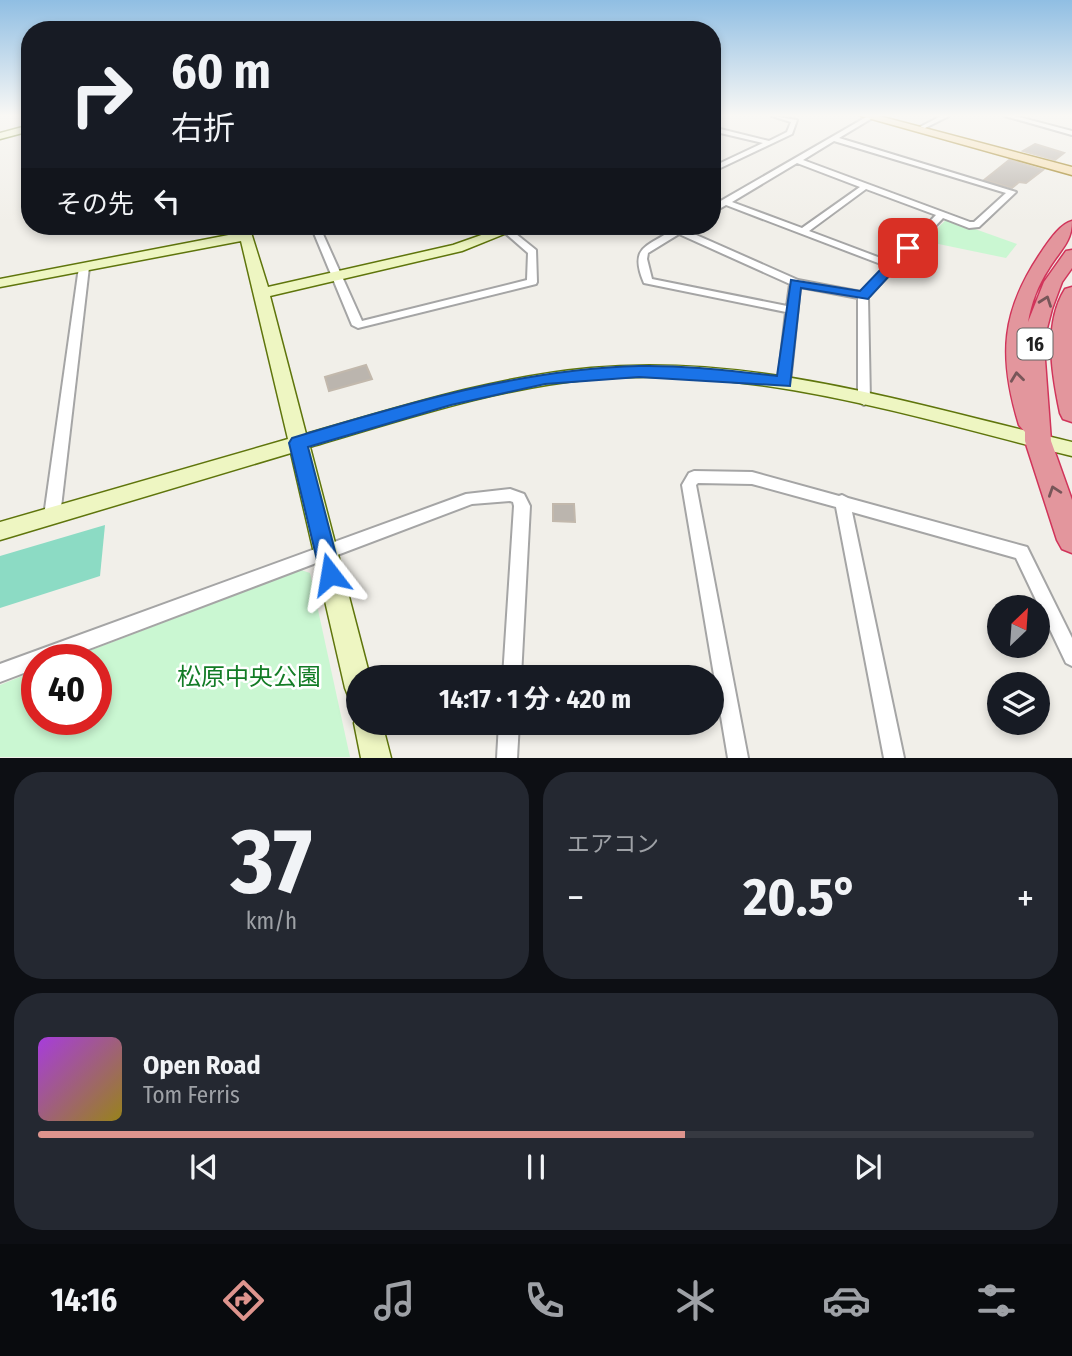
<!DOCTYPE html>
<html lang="ja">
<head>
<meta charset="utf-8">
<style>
  body { margin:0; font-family:"Fira Sans Condensed","Noto Sans JP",sans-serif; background:#242831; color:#f1f3f6; height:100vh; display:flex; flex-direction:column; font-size:26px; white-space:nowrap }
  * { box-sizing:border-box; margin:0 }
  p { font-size:23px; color:#9ea1a6 }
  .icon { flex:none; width:38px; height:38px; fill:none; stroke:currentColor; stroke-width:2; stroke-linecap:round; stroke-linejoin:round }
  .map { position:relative; height:758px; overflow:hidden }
  .sheet { display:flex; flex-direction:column; gap:14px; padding:14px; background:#0d0f14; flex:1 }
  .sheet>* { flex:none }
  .guide { position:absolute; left:21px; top:21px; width:700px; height:214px; border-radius:28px; box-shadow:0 4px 10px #0003; background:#171b24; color:#f1f3f6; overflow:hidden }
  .needle { width:46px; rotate:25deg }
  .controls { position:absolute; left:987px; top:595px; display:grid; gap:14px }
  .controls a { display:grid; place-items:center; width:63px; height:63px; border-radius:50%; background:#171b24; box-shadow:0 4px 10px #0003; font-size:35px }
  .speed { position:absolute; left:21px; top:644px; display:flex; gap:14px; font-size:35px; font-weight:700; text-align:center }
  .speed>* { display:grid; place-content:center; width:91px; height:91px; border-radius:50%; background:#171b24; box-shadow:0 4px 10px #0003; line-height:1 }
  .speed .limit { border:10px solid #d22; background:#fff; color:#111 }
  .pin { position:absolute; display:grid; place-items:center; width:60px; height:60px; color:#fff; margin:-30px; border-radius:14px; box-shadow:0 4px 10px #0006 }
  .me { position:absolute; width:77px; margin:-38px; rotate:346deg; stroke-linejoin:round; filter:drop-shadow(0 0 5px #0008) }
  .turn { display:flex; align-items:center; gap:24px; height:147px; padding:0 35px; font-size:32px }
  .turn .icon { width:91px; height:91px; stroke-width:2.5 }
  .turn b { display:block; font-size:49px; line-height:60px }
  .then { display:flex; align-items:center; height:66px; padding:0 35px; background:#0003; gap:14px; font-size:26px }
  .big { font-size:52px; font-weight:700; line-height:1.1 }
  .sheet .card { flex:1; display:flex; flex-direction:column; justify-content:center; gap:10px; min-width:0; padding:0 24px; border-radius:28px; background:#242831 }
  .sheet .dial { align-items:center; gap:0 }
  .dial b { font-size:91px; line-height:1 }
  .song { display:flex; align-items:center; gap:21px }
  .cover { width:84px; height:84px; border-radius:10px; background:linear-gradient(135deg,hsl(280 70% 55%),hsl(50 70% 35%)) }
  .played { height:7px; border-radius:4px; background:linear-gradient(90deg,#de948d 65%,#363941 65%) }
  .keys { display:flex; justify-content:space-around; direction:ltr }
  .heat { display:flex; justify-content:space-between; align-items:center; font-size:38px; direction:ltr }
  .sheet .tiles { flex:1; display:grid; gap:14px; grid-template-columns:1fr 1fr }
  .card:last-child { grid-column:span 2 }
  .trip { position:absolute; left:346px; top:665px; width:378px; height:70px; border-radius:35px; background:#171b24; box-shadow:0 4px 10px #0003; font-weight:700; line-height:70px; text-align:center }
  .tabs { display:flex; height:112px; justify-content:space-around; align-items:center; background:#090b0e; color:#9ea1a6 }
  .tabs .icon { width:49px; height:49px }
  .tabs .on { color:#de948d }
  .tabs b { font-size:32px; color:#f1f3f6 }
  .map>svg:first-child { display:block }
  .park { fill:#caf7d2 }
  .pitch { fill:#8cdbc4 }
  .building { fill:#bbb5ae; stroke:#c2b8ac; stroke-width:2 }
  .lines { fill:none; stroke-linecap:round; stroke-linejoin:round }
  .street-casing { stroke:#a5a5a5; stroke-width:4 }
  .secondary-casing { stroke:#5f750c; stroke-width:3 }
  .primary-casing { stroke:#967509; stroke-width:3 }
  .highway-casing { stroke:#d1345a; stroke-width:3 }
  .street { fill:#fff; fill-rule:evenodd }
  .secondary { fill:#eef6c2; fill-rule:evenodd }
  .primary { fill:#f7dda8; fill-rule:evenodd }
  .highway { fill:#e3969d; fill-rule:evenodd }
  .oneway { stroke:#785659 }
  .route { fill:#1a73e8; stroke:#114b97; stroke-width:2 }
  .labels { text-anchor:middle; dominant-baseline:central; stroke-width:5; stroke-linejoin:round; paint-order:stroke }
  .shield { fill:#fff; stroke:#646464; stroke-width:2 }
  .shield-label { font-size:19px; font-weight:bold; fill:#212121 }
  .near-park-label { font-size:24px; fill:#137c26; stroke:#fff }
</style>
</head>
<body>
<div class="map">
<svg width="1072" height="758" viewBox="0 0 1072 758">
  <rect width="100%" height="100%" fill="#f1efe9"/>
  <!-- park -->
  <g class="park">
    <path d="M 947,219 L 1017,244 L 1006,258 L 924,241 Z"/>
    <path d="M 301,570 L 310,573 L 350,757 L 0,757 L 0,685 L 37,670 L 37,719 L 96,719 L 96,660 L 65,660 Z"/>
  </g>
  <!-- pitch -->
  <path class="pitch" d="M 105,525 L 100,576 L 0,608 L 0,556 Z"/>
  <!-- building -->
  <g class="building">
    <path d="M 1035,144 L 1064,153 L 1055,160 L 1023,151 Z"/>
    <path d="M 1009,160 L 1043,170 L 1026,183 L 1019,182 L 1012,188 L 984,180 Z"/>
    <path d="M 366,365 L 372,379 L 329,391 L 325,377 Z"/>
    <path d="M 553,504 L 574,504 L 575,522 L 553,521 Z"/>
  </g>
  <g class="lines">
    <defs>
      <g id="street">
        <path d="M 772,116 L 797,120 L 792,134 L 712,172 L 712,167 L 763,143 L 712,131 L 712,127 L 769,141 L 787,132 L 791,122 Z"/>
        <path d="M 868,116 L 874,117 L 839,138 L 1016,192 L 979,227 L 969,228 L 943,218 L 868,297 L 870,401 L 864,405 L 858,401 L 858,298 L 800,287 L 790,383 L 784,387 L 778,383 L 786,312 L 644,283 C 628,245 649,247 675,228 L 679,226 L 689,226 L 685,230 L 798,280 L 861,292 L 886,266 L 726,205 L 712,213 L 712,206 ZM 834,141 L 1006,193 L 974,222 L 970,222 L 803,160 ZM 797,163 L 860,187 L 802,228 L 732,202 ZM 866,189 L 936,215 L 891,262 L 809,231 ZM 679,234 L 790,284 L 787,306 L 652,279 L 647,259 L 648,253 Z"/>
        <path d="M 941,116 L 949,116 L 925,128 L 920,127 Z"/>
        <path d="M 1005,116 L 1015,116 L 1072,131 L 1072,135 Z"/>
        <path d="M 311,226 L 340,226 L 322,232 L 362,321 L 527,280 L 528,253 L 497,226 L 506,226 L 536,250 L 537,282 L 536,284 L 358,328 L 352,325 Z"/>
        <path d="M 84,264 L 89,267 L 60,516 L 57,520 L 52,522 L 47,520 L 44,516 L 79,267 Z"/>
        <path d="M 694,471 L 752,472 L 839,496 L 842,495 L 848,498 L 1027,547 L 1072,638 L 1072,666 L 1066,663 L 1016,558 L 852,512 L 904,758 L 884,758 L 836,507 L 752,484 L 698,483 L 696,485 L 748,758 L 728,758 L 682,485 L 689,473 Z"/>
        <path d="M 510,489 L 524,494 L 530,506 L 521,677 L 503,677 L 514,506 L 513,502 L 510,501 L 472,504 L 60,660 L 37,660 L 37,668 L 0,682 L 0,664 L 466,494 Z"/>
        <path d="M 499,723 L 519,723 L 517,758 L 497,758 Z"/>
      </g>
      <g id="secondary">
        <path d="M 30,125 L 30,131 L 0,139 L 0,133 Z"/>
        <path d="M 237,226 L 249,226 L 268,287 L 453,245 L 507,226 L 524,226 L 462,251 L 270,296 L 306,434 C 400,407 493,377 591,368 C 754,353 915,405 1072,442 L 1072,456 C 916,418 756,365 593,379 C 495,388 403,420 310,447 L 370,677 L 359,677 L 359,701 L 349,698 L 345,688 L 291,453 L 0,540 L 0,522 L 288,439 L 241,241 L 0,287 L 0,279 L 239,233 Z"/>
        <path d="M 358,713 L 359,723 L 382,723 L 391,758 L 361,758 L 354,723 Z"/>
      </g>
      <path id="primary" d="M 861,116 L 879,116 L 1072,167 L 1072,175 Z"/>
      <g id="highway">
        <path d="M 1072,221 C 1072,243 1059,251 1048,270 C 1038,285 1031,304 1028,322 L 1044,282 L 1066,251 L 1072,250 L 1072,268 L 1062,282 L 1052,309 L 1046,332 L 1045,360 L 1051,441 L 1072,500 L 1072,553 L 1062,549 L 1057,540 L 1025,441 L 1025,432 L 1019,425 C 998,356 1001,311 1042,251 C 1049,241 1060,224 1072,221 Z"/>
        <path d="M 1072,287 L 1072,422 L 1063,419 L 1060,413 C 1052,375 1043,324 1065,289 Z"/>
      </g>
    </defs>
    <!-- street casing -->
    <use href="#street" class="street-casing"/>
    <!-- secondary casing -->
    <use href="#secondary" class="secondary-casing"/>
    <!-- primary casing -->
    <use href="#primary" class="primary-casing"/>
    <!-- highway casing -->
    <use href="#highway" class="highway-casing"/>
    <!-- street -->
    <use href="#street" class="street"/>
    <!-- secondary -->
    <use href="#secondary" class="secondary"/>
    <!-- primary -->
    <use href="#primary" class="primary"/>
    <!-- highway -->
    <use href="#highway" class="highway"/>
  </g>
  <!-- one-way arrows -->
  <defs><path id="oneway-chevron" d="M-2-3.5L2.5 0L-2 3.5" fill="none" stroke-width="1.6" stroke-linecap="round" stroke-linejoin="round" transform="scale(1.75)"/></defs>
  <g class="oneway">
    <use href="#oneway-chevron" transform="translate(1046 301) rotate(-70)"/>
    <use href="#oneway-chevron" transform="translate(1017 377) rotate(-97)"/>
    <use href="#oneway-chevron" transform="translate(1054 491) rotate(-109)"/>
  </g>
  <!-- sky -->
  <linearGradient id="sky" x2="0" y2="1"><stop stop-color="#90bee3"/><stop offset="0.52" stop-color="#f9f8f5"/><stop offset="1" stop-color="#f9f8f5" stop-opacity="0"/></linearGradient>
  <rect width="1072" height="222" fill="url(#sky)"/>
  <!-- route -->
  <path class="route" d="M 908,245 L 912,246 L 912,251 L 868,299 L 801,288 L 790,386 L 639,377 L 545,384 L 451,405 L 308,447 L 341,574 L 338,581 L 330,584 L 322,581 L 289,443 L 292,438 C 405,404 521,369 639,366 C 685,365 731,371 777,376 L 791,280 L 860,291 L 903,246 Z"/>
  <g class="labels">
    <!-- shield labels -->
    <rect class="shield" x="1017.5" y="328.5" width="35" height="31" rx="5"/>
    <g class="shield-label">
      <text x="1035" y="344">16</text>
    </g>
    <!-- near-park labels -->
    <g class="near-park-label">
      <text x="249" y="677">松原中央公園</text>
    </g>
  </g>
</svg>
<div class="controls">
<a><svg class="needle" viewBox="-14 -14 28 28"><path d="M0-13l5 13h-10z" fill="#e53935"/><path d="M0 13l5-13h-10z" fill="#9ea1a6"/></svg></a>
<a><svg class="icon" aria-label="layers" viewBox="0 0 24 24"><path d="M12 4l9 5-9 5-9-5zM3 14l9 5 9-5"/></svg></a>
</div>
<div class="speed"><div class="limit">40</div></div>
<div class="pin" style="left:908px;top:248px;background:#d93025"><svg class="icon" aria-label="arrive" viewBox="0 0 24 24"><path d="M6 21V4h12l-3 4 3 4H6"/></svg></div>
<svg class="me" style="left:330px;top:574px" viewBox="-20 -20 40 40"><path d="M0-17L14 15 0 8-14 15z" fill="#1a73e8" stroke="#fff" stroke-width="4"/></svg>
<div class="trip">14:17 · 1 分 · 420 m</div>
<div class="guide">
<div class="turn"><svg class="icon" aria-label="right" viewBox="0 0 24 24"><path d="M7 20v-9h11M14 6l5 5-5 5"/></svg><div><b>60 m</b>右折</div></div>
<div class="then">その先<svg class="icon" aria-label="left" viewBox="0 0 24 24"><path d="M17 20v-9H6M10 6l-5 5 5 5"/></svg></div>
</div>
</div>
<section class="sheet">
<div class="tiles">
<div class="card dial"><b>37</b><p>km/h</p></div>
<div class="card"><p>エアコン</p>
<div class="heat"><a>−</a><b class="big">20.5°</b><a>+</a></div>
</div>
<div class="card">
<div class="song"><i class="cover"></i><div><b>Open Road</b><p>Tom Ferris</p></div></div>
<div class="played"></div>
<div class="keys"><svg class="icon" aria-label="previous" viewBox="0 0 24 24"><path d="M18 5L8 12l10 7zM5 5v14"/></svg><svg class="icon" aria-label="pause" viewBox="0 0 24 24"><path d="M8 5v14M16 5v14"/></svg><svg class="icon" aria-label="next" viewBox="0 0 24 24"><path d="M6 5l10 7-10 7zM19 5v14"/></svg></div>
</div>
</div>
</section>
<nav class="tabs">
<b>14:16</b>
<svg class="icon on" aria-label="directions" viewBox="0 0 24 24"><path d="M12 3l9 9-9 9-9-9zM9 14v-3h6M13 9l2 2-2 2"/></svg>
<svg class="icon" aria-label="music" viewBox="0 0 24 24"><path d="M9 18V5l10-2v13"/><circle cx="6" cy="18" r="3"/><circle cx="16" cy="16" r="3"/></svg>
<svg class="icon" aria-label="phone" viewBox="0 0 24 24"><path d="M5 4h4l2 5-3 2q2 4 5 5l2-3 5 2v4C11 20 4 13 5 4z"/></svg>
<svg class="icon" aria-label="climate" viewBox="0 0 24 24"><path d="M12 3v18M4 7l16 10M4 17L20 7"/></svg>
<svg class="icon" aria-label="car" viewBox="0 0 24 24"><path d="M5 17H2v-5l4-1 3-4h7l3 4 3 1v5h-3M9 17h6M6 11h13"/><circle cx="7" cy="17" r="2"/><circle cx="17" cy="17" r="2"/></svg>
<svg class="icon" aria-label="filters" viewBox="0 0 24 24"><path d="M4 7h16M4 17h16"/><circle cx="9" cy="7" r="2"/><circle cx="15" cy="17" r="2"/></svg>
</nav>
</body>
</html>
